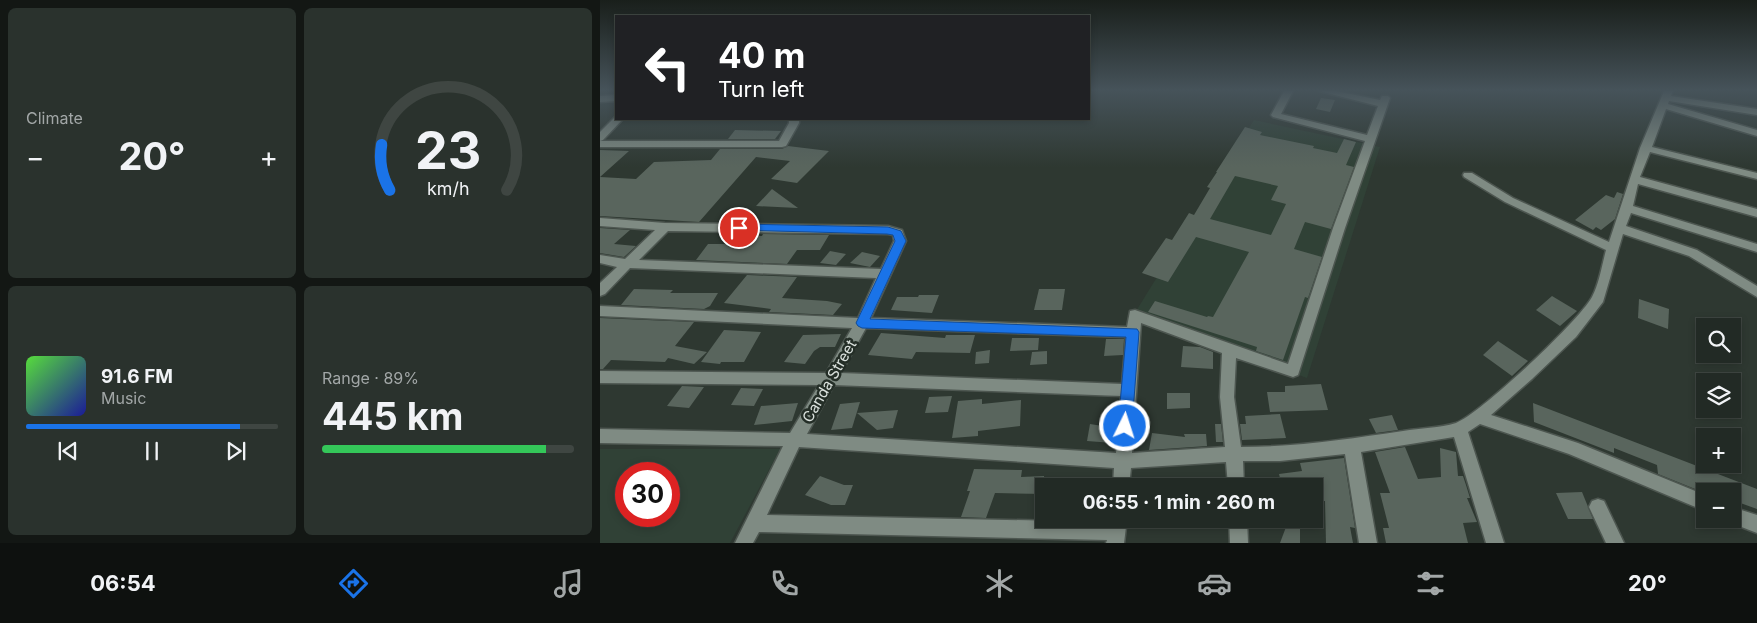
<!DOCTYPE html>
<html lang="en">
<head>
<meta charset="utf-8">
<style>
  body { margin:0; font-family:Inter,sans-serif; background:#2a322d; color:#f1f3f6; height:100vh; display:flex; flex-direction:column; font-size:19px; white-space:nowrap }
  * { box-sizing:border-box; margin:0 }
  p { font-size:16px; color:#a2a7a7 }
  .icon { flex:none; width:28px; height:28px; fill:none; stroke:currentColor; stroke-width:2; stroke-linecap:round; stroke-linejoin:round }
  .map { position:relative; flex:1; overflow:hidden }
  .panel { display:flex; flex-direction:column; gap:8px; padding:8px; background:#131714; width:600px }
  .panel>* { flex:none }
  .top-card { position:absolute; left:15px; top:15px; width:475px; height:105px; border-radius:0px; box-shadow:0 2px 8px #0003,0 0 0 1px #3f4642; background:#202124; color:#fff; overflow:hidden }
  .tools { position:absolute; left:1096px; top:318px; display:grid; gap:10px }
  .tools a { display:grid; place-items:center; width:45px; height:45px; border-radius:0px; background:#222a25; box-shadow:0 2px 8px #0003,0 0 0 1px #3f4642; font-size:25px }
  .speed { position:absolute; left:15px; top:462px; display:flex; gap:10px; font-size:25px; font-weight:700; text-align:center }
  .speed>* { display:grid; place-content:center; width:65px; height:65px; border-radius:50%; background:#222a25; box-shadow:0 2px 8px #0003,0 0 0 1px #3f4642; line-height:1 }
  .speed .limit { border:8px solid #d22; background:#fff; color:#111 }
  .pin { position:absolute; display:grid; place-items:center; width:42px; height:42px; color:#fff; margin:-21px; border:2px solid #fff; border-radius:50%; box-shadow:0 1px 5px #0007 }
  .me { position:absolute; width:55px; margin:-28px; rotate:4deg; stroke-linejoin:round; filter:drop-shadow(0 0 4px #0008) }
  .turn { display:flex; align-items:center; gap:18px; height:105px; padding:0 20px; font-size:22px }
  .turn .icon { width:65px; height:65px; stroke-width:2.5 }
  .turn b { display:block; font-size:35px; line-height:42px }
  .big { font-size:38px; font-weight:700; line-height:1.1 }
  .panel .widget { flex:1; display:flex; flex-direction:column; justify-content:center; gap:8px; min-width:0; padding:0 18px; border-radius:8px; background:#2a322d }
  .panel .dial { align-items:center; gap:0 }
  .dial svg { height:130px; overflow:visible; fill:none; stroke:#3f4642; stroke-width:7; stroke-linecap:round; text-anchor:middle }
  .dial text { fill:#f1f3f6; stroke:none }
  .song { display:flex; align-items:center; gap:15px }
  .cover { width:60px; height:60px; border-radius:8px; background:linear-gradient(135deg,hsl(110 70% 55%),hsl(240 70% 35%)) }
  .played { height:5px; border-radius:2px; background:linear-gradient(90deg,#1a73e8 85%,#3f4642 85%) }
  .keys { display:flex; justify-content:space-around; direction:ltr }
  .heat { display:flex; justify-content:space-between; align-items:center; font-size:28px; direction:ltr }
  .charge { height:8px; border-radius:4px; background:linear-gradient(90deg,#34c759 89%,#3f4642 0) }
  .panel .tiles { flex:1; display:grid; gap:8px; grid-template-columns:repeat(2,1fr) }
  .trip { position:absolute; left:435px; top:478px; width:288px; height:50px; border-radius:0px; background:#222a25; box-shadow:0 2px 8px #0003,0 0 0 1px #3f4642; font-weight:700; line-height:50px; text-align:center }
  .tabs { display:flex; height:80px; justify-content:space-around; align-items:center; background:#0e110f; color:#a2a7a7 }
  .tabs .icon { width:35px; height:35px }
  .tabs .selected { color:#1a73e8 }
  .tabs b { font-size:22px; color:#f1f3f6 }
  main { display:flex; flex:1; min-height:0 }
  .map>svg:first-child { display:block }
  .built { fill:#304136; fill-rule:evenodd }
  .building { fill:#59655d; fill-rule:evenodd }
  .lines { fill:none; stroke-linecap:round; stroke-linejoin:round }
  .minor-casing { stroke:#4d5650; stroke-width:3 }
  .minor { fill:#7f8b83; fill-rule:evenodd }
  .route { fill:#1a73e8; stroke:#114b97 }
  .labels { text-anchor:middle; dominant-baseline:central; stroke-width:5; stroke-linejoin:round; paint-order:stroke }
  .street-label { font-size:15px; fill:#dae1dd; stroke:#242e27 }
</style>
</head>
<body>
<main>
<section class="panel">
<div class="tiles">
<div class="widget"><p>Climate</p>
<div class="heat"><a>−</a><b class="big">20°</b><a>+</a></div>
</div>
<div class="widget dial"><svg viewBox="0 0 100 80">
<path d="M14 69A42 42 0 1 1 86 69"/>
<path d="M14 69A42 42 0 0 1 9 41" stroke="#1a73e8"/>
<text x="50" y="56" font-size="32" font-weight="700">23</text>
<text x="50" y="72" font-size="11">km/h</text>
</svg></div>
<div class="widget">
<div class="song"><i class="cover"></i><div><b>91.6 FM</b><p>Music</p></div></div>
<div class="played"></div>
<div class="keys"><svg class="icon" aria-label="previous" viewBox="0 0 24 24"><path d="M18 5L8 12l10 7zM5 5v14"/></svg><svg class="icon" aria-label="pause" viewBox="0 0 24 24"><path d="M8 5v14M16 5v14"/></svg><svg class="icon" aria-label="next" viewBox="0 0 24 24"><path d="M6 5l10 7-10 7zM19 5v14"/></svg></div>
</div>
<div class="widget"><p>Range · 89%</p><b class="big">445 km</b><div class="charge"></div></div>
</div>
</section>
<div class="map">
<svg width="1157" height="543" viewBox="0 0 1157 543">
  <rect width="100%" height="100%" fill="#2e3831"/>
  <!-- built -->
  <g class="built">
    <path d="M 654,120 L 780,147 L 707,378 L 533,316 Z"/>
    <path d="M 0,449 L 180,449 L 130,543 L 0,543 ZM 26,474 L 69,474 L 69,516 L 26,516 Z"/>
  </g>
  <!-- building -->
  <g class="building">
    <path d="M 721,98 L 735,100 L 730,112 L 716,109 Z"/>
    <path d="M 645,127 L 662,132 L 660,135 L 714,146 L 713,148 L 737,153 L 744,139 L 756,142 L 746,165 L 754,167 L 731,229 L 705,222 L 694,249 L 722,257 L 708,298 L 705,297 L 683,360 L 656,351 L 657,347 L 548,312 L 555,301 L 607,317 L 608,316 L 613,317 L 649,252 L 596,237 L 568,282 L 542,273 L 566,238 L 572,240 L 589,213 L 594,215 L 610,188 L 607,187 L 617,172 L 616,172 ZM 635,176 L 678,186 L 671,200 L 686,204 L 671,235 L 610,219 Z"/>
    <path d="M 135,130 L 181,131 L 175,139 L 128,139 Z"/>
    <path d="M 188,146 L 229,151 L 197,183 L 171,179 L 190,161 L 156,157 L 99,222 L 0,216 L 0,150 L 29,151 L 0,177 L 36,179 L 54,162 L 111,160 L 120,149 L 182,149 Z"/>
    <path d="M 172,189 L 198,208 L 156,206 Z"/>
    <path d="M 1017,192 L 1023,194 L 1015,219 L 1001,230 L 996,227 L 993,230 L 975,220 L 1006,195 L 1014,198 Z"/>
    <path d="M 0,228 L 30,230 L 14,244 L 36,246 L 24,257 L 0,253 Z"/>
    <path d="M 163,234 L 229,235 L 220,250 L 197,250 L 187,264 L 96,260 L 108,244 L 141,244 L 147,236 L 162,236 Z"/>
    <path d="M 230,251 L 246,254 L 236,265 L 220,263 Z"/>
    <path d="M 262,252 L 280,256 L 270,267 L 250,263 Z"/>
    <path d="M 147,275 L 197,277 L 182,298 L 227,301 L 242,304 L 233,315 L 169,312 L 171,309 L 124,303 Z"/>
    <path d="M 34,289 L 73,290 L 70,293 L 118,293 L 110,306 L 104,309 L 21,305 Z"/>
    <path d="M 439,289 L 465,289 L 462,310 L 434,310 Z"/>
    <path d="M 319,295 L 339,295 L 332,313 L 291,310 L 297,297 L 318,297 Z"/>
    <path d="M 952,296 L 977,311 L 960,326 L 936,310 Z"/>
    <path d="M 1039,299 L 1069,309 L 1068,329 L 1038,318 Z"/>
    <path d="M 0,318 L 94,322 L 75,346 L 107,352 L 94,364 L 68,358 L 65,362 L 11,360 L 3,369 L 0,369 Z"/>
    <path d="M 124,330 L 161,332 L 144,362 L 121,362 L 120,364 L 101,362 Z"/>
    <path d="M 281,333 L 345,338 L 346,335 L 375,335 L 370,353 L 316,352 L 312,359 L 268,355 Z"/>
    <path d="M 241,334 L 235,347 L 220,347 L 214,351 L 205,364 L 184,362 L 203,335 Z"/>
    <path d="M 412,338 L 439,338 L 438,350 L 410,351 Z"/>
    <path d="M 506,339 L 524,339 L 523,355 L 504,356 Z"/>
    <path d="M 898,341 L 928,361 L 912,376 L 883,355 Z"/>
    <path d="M 583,346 L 600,347 L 613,352 L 613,369 L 581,367 Z"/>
    <path d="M 390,350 L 389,363 L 375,364 L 376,352 Z"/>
    <path d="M 447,351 L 447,364 L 430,365 L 432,352 Z"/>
    <path d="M 721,384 L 728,410 L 670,412 L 667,392 L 685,392 L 685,386 Z"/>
    <path d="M 82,386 L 104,387 L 89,408 L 67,406 Z"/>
    <path d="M 141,388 L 163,389 L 154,406 L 131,405 Z"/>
    <path d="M 567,393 L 590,393 L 590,408 L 567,409 Z"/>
    <path d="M 352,396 L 348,412 L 325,413 L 329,397 Z"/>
    <path d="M 382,399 L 382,404 L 421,400 L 420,426 L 378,431 L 378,436 L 352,438 L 358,401 Z"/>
    <path d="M 260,402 L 252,428 L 231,430 L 240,404 Z"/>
    <path d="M 198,403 L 192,421 L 154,425 L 161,406 Z"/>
    <path d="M 933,403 L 1157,489 L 1157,509 L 1132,500 L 1132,491 L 1105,491 L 1105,493 L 1058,474 L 1057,465 L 1014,448 L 1014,453 L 934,422 Z"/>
    <path d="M 298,410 L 293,428 L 277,430 L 257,413 Z"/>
    <path d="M 680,414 L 686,438 L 642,440 L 640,424 L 646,424 L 645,416 Z"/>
    <path d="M 792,415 L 798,430 L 776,433 L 769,419 Z"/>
    <path d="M 490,424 L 515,428 L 513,443 L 487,441 Z"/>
    <path d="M 615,424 L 621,424 L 623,442 L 616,442 Z"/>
    <path d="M 552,433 L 585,437 L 584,434 L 606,434 L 607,446 L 549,450 Z"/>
    <path d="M 805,447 L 818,479 L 841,477 L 840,448 L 856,452 L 858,476 L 863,476 L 866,485 L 870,498 L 867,498 L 877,522 L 863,523 L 868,543 L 786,543 L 783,528 L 789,528 L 780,493 L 790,493 L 775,452 Z"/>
    <path d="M 744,458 L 755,528 L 750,527 L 753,543 L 726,543 L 725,501 L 714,502 L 714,486 L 682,486 L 679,474 L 702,471 L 700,463 Z"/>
    <path d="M 374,469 L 422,470 L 421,477 L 444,476 L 444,494 L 395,493 L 386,518 L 361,517 L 370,491 L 367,491 Z"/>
    <path d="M 220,476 L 244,485 L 253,485 L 245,505 L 231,505 L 205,495 Z"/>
    <path d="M 982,492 L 993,519 L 968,519 L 956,493 Z"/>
    <path d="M 689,519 L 700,519 L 700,543 L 680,543 Z"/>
  </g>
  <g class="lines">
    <defs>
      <g id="minor">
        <path d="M 684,91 L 693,91 L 681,114 L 767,135 L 778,106 L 719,91 L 736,91 L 780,100 L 782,96 L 788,96 L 790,98 L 745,228 L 698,375 L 693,377 L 636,358 L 634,397 L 641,447 C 696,447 749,439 803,431 C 820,428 840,428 856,423 C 880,414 979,321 992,297 C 999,284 1002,265 1006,250 L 905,202 L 864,177 L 863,175 L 864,173 L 872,173 L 913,198 L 1009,242 L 1040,148 L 1064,91 L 1073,91 L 1071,96 L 1157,109 L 1157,115 L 1069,101 L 1068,104 L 1157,130 L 1157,136 L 1066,109 L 1052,147 L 1157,173 L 1157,179 L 1050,152 L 1040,177 L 1157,209 L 1157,217 L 1038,184 L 1033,206 L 1157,244 L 1157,252 L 1031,213 L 1026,226 L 1097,250 L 1157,286 L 1157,297 L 1089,256 L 1023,234 L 1003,302 L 976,337 L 932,379 L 891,415 L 978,443 L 1105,495 L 1105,511 L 969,454 L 880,424 L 868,432 L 904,543 L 886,543 L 854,437 L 761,452 L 777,543 L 759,543 L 745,454 L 680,461 L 643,461 L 644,486 L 628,486 L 626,462 L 531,468 L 529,486 L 513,486 L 514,468 L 199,447 L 167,515 L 509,522 L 509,519 L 527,519 L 524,543 L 506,543 L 507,540 L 159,532 L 153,543 L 135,543 L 183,446 L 0,443 L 0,429 L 190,433 L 219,385 L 0,383 L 0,371 L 226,373 L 252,328 L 0,316 L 0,306 L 258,318 L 276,278 L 30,268 L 5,294 L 0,296 L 0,283 L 17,267 L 0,263 L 0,255 L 25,259 L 55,230 L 0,226 L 0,218 L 65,223 L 288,226 L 302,230 L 306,241 L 271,318 L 527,327 L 530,311 L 535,310 L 688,364 L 733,228 L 765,141 L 673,117 L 671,115 ZM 68,231 L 288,234 L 293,235 L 294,241 L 281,269 L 39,260 ZM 541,323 L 622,353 L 620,397 L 625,447 L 532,453 ZM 266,328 L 526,337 L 522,384 L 241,373 ZM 234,385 L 521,396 L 516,453 L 207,434 Z"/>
        <path d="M 16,95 L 16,101 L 0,102 L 0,96 Z"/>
        <path d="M 15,117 L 23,119 L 3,140 L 0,141 L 0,132 Z"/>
        <path d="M 189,119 L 199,119 L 199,123 L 186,146 L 182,147 L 0,147 L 0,141 L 179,141 L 189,123 Z"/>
        <path d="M 998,499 L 1004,501 L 1024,543 L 1006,543 L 989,507 L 992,501 Z"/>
        <path d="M 1132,507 L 1157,515 L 1157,533 L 1126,521 L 1125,519 L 1132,519 Z"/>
        <path d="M 629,519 L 647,519 L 648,543 L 630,543 Z"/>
      </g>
    </defs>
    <!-- minor casing -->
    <use href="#minor" class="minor-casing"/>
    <!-- minor -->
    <use href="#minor" class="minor"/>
  </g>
  <!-- sky -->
  <linearGradient id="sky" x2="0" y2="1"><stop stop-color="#191f1b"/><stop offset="0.54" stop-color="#46535a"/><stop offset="1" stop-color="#46535a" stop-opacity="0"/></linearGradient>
  <rect width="1157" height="167" fill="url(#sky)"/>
  <!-- route -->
  <path class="route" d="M 139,224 L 288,227 L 301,231 L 306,241 L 270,319 L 537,329 L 539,332 L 532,426 L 530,430 L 525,432 L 520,430 L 518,426 L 526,337 L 262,328 L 258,326 L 256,323 L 295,241 L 293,235 L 287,234 L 136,230 L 134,228 L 136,225 Z"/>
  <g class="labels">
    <!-- street labels -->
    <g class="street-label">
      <text transform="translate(229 381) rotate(-60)">Canda Street</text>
    </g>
  </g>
</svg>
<div class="tools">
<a><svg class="icon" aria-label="search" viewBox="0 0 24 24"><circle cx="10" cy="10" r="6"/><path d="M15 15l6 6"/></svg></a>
<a><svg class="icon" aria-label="layers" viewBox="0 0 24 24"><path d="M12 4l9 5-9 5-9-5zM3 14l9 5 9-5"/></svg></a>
<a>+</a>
<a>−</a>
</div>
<div class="speed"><div class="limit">30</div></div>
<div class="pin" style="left:139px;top:228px;background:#d93025"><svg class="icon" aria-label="arrive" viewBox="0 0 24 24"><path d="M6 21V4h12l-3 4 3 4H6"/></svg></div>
<svg class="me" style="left:525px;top:426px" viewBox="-20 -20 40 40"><circle r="17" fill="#1a73e8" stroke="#fff" stroke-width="3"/><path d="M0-11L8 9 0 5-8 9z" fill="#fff"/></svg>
<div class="trip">06:55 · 1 min · 260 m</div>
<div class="top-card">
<div class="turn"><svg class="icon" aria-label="left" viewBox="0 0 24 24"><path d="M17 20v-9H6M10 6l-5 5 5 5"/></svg><div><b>40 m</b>Turn left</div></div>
</div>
</div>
</main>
<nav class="tabs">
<b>06:54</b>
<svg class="icon selected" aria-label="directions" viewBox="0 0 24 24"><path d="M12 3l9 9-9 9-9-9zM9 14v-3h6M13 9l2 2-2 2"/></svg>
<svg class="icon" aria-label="music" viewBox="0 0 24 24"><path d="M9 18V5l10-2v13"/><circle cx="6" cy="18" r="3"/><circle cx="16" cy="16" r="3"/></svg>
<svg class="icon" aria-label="phone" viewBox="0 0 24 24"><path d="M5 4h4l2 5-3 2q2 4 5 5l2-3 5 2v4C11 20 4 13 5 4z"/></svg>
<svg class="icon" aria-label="climate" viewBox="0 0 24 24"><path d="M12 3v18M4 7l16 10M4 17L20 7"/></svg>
<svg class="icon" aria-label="car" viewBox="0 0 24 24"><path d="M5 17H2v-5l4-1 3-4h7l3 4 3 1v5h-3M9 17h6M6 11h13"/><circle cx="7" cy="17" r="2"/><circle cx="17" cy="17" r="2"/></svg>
<svg class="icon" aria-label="filters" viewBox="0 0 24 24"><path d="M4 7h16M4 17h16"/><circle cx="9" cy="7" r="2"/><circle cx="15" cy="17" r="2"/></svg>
<b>20°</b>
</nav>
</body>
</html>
